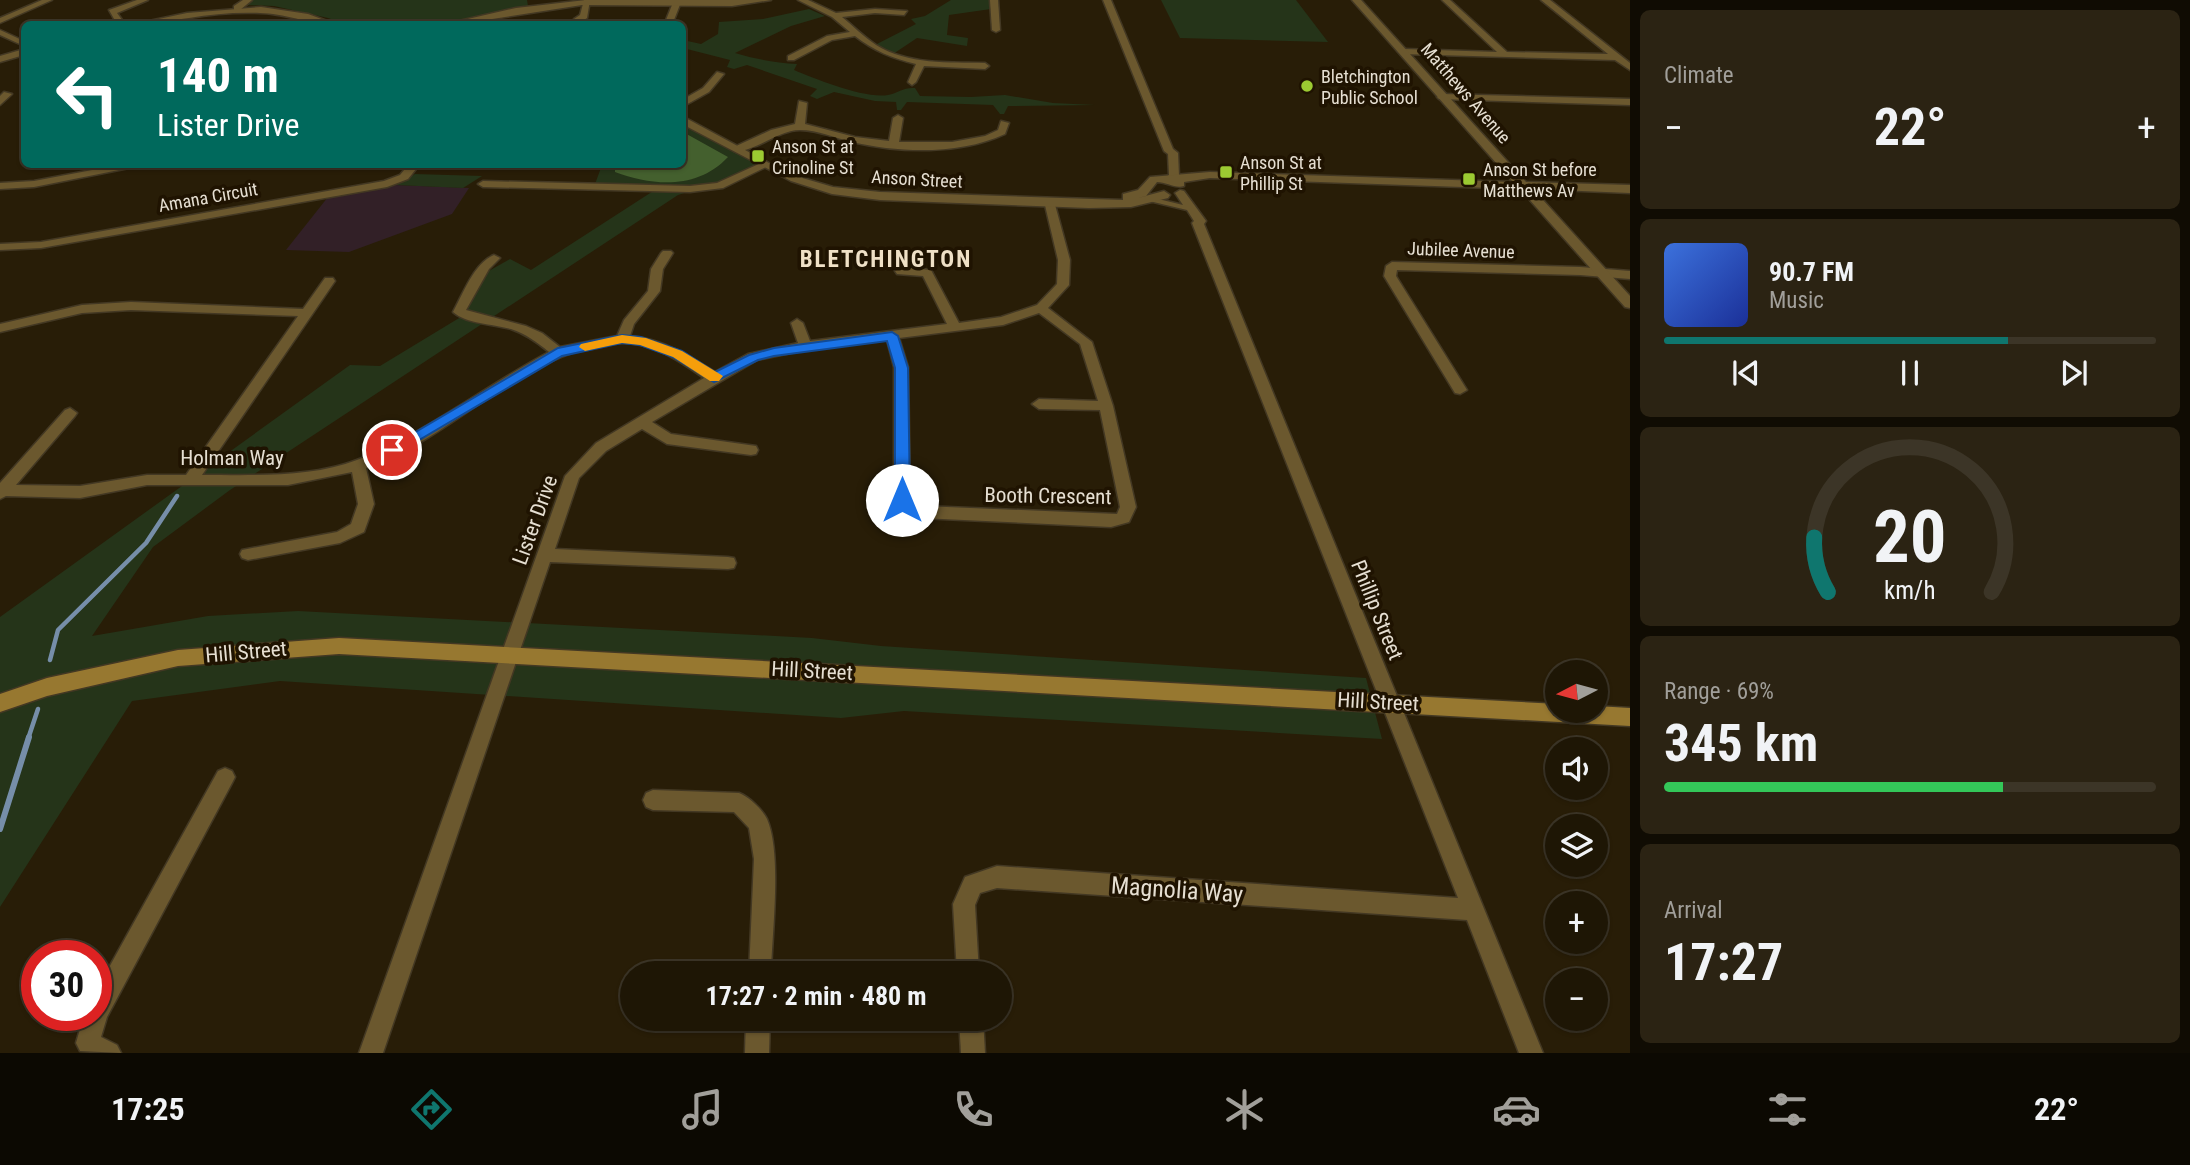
<!DOCTYPE html>
<html lang="en">
<head>
<meta charset="utf-8">
<style>
  body { margin:0; font-family:"Roboto Condensed",sans-serif; background:#2b2313; color:#f1f3f6; height:100vh; display:flex; flex-direction:column; font-size:26px; white-space:nowrap }
  * { box-sizing:border-box; margin:0 }
  p { font-size:23px; color:#a19f9a }
  .icon { flex:none; width:38px; height:38px; fill:none; stroke:currentColor; stroke-width:2; stroke-linecap:round; stroke-linejoin:round }
  .map { position:relative; flex:1; overflow:hidden }
  .details { display:flex; flex-direction:column; gap:10px; padding:10px; background:#100c03; width:560px }
  .details>* { flex:none }
  .guide { position:absolute; left:21px; top:21px; width:665px; height:147px; border-radius:10px; box-shadow:0 2px 5px #0004,0 0 0 2px #3c3527; background:#00695c; color:#fff; overflow:hidden }
  .needle { width:46px; rotate:264deg }
  .controls { position:absolute; left:1545px; top:660px; display:grid; gap:14px }
  .controls a { display:grid; place-items:center; width:63px; height:63px; border-radius:50%; background:#1e1605; box-shadow:0 2px 5px #0004,0 0 0 2px #3c3527; font-size:35px }
  .speed { position:absolute; left:21px; top:940px; display:flex; gap:14px; font-size:35px; font-weight:700; text-align:center }
  .speed>* { display:grid; place-content:center; width:91px; height:91px; border-radius:50%; background:#1e1605; box-shadow:0 2px 5px #0004,0 0 0 2px #3c3527; line-height:1 }
  .speed .limit { border:10px solid #d22; background:#fff; color:#111 }
  .pin { position:absolute; display:grid; place-items:center; width:60px; height:60px; color:#fff; margin:-30px; border:4px solid #fff; border-radius:50%; box-shadow:0 2px 7px #0007 }
  .me { position:absolute; width:77px; margin:-38px; rotate:0deg; stroke-linejoin:round; filter:drop-shadow(0 0 5px #0008) }
  .turn { display:flex; align-items:center; gap:24px; height:147px; padding:0 21px; font-size:32px }
  .turn .icon { width:91px; height:91px; stroke-width:2.5 }
  .turn b { display:block; font-size:49px; line-height:60px }
  .big { font-size:52px; font-weight:700; line-height:1.1 }
  .details .tile { flex:1; display:flex; flex-direction:column; justify-content:center; gap:10px; min-width:0; padding:0 24px; border-radius:10px; background:#2b2313 }
  .details .dial { align-items:center; gap:0 }
  .dial svg { height:182px; overflow:visible; fill:none; stroke:#3c3527; stroke-width:7; stroke-linecap:round; text-anchor:middle }
  .dial text { fill:#f1f3f6; stroke:none }
  .song { display:flex; align-items:center; gap:21px }
  .cover { width:84px; height:84px; border-radius:10px; background:linear-gradient(135deg,hsl(220 70% 55%),hsl(230 70% 35%)) }
  .played { height:7px; border-radius:4px; background:linear-gradient(90deg,#0f766e 70%,#3c3527 70%) }
  .keys { display:flex; justify-content:space-around; direction:ltr }
  .heat { display:flex; justify-content:space-between; align-items:center; font-size:38px; direction:ltr }
  .charge { height:10px; border-radius:5px; background:linear-gradient(90deg,#34c759 69%,#3c3527 0) }
  .trip { position:absolute; left:620px; top:961px; width:392px; height:70px; border-radius:35px; background:#1e1605; box-shadow:0 2px 5px #0004,0 0 0 2px #3c3527; font-weight:700; line-height:70px; text-align:center }
  .dock { display:flex; height:112px; justify-content:space-around; align-items:center; background:#0c0902; color:#a19f9a }
  .dock .icon { width:49px; height:49px }
  .dock .selected { color:#0f766e }
  .dock b { font-size:32px; color:#f1f3f6 }
  main { display:flex; flex:1; min-height:0 }
  .map>svg:first-child { display:block }
  .industrial { fill:#322027 }
  .green { fill:#253419 }
  .forest { fill:#44602e }
  .lines { fill:none; stroke-linecap:round; stroke-linejoin:round }
  .stream-far1 { stroke:#768ea9; stroke-width:4.5 }
  .stream { stroke:#768ea9; stroke-width:6 }
  .minor-casing { stroke:#433823; stroke-width:3 }
  .tertiary-casing { stroke:#433823; stroke-width:3 }
  .secondary-casing { stroke:#433823; stroke-width:3 }
  .minor { fill:#6b582e; fill-rule:evenodd }
  .tertiary { fill:#6b582e; fill-rule:evenodd }
  .secondary { fill:#977830; fill-rule:evenodd }
  .route { fill:#1a73e8; stroke:#114b97; stroke-width:2 }
  .slow { fill:#f59e0b }
  .poi-dot { fill:#9cca32; stroke:#1f1301; stroke-width:2.5 }
  .labels { text-anchor:middle; dominant-baseline:central; stroke-width:7; stroke-linejoin:round; paint-order:stroke }
  .far-poi-label { font-size:18px; fill:#e6dfd2; stroke:#1f1301; text-anchor:start }
  .far-street-label { font-size:18px; fill:#e6dfd2; stroke:#1f1301 }
  .street-label { font-size:21px; fill:#e6dfd2; stroke:#1f1301 }
  .far-district-label { font-size:23px; font-weight:bold; letter-spacing:2px; fill:#efe0c6; stroke:#1f1301 }
  .near-street-label { font-size:24px; fill:#e6dfd2; stroke:#1f1301 }
</style>
</head>
<body>
<main>
<div class="map">
<svg width="1630" height="1053" viewBox="0 0 1630 1053">
  <rect width="100%" height="100%" fill="#281d07"/>
  <!-- industrial -->
  <path class="industrial" d="M 396,185 L 469,188 L 452,214 L 349,252 L 286,250 L 328,197 Z"/>
  <!-- green -->
  <g class="green">
    <path d="M 253,0 L 527,0 L 528,6 L 440,24 L 345,24 L 328,18 L 274,6 L 244,5 Z"/>
    <path d="M 951,0 L 990,0 L 991,9 L 949,15 L 947,35 L 968,38 L 967,46 L 917,38 L 893,54 L 873,46 L 916,24 L 911,19 L 925,16 Z"/>
    <path d="M 1161,0 L 1296,0 L 1328,42 L 1180,38 Z"/>
    <path d="M 809,9 L 825,16 L 791,26 L 735,53 C 755,59 776,63 797,64 L 794,70 C 816,79 864,99 888,95 C 898,93 904,87 915,88 L 920,96 L 971,97 L 1005,95 L 1053,103 L 1095,105 L 1008,106 L 1004,114 L 1000,114 L 993,105 L 907,102 L 901,110 L 897,110 L 896,102 L 875,101 L 834,92 L 817,99 L 810,96 L 817,89 L 747,65 L 734,69 L 727,67 L 730,60 L 683,48 L 683,40 L 701,44 L 718,34 L 719,22 L 763,19 Z"/>
    <path d="M 683,125 L 758,164 L 714,184 L 678,195 L 230,490 L 153,547 L 92,636 L 208,616 L 298,611 L 812,638 L 881,646 L 1366,678 L 1382,739 L 904,711 L 841,718 L 280,681 L 132,701 L 0,907 L 0,617 L 350,365 L 380,366 L 469,312 L 466,308 L 487,272 L 510,259 L 531,270 L 661,186 L 595,184 L 602,165 L 682,164 Z"/>
    <path d="M 415,174 L 482,176 L 463,188 L 396,185 Z"/>
  </g>
  <!-- forest -->
  <path class="forest" d="M 683,132 L 728,157 C 697,190 653,186 615,172 L 615,165 L 682,164 Z"/>
  <g class="lines">
    <!-- stream-far1 -->
    <g class="stream-far1">
      <path d="M 50,660 L 58,630 L 146,543 L 177,496"/>
      <path d="M 28,739 L 38,709"/>
    </g>
    <!-- stream -->
    <path class="stream" d="M 0,829 L 29,737"/>
    <defs>
      <g id="minor">
        <path d="M 42,0 L 52,0 L 0,23 L 0,18 Z"/>
        <path d="M 137,0 L 148,0 L 117,13 L 125,24 L 117,24 L 109,10 Z"/>
        <path d="M 243,0 L 252,0 L 240,10 L 234,10 L 234,6 Z"/>
        <path d="M 590,0 L 587,18 L 580,23 L 574,23 L 574,19 L 580,15 L 584,0 Z"/>
        <path d="M 674,0 L 681,2 L 674,20 L 675,24 L 667,24 L 666,20 Z"/>
        <path d="M 798,0 L 808,0 L 836,13 L 875,9 L 907,11 L 904,15 L 875,13 L 842,17 C 853,26 864,37 876,45 C 908,65 949,62 985,63 L 989,66 L 985,69 L 924,66 L 916,82 L 912,85 L 908,82 L 916,64 C 892,58 874,51 855,36 L 832,40 L 794,60 L 788,60 L 788,56 L 827,36 L 850,32 L 832,17 Z"/>
        <path d="M 990,0 L 998,0 L 1000,30 L 996,32 L 992,30 Z"/>
        <path d="M 1103,0 L 1111,0 L 1173,149 L 1178,153 L 1179,176 L 1173,181 L 1164,179 L 1169,175 L 1168,154 L 1164,151 Z"/>
        <path d="M 1442,0 L 1450,0 L 1507,52 L 1608,54 L 1541,0 L 1550,0 L 1630,63 L 1630,70 L 1615,60 L 1401,54 L 1401,50 L 1404,49 L 1497,52 Z"/>
        <path d="M 0,30 L 24,41 L 24,46 L 0,35 Z"/>
        <path d="M 717,72 L 724,74 L 709,92 L 682,107 L 682,100 L 703,88 Z"/>
        <path d="M 4,92 L 12,94 L 0,105 L 0,96 Z"/>
        <path d="M 1442,94 L 1630,99 L 1630,105 L 1439,99 L 1437,97 Z"/>
        <path d="M 799,101 L 807,103 L 805,124 L 855,137 L 889,141 L 893,118 L 898,115 L 903,118 L 899,142 L 952,142 L 985,136 L 998,130 L 1001,121 L 1009,123 L 1005,134 C 960,155 900,153 852,142 C 835,138 818,130 800,130 C 777,130 755,153 734,151 L 734,147 L 771,130 L 795,124 Z"/>
        <path d="M 761,163 L 770,165 L 723,188 L 690,192 L 483,187 L 478,184 L 483,181 L 690,186 L 717,183 Z"/>
        <path d="M 124,164 L 149,164 L 34,187 L 0,189 L 0,183 L 34,181 Z"/>
        <path d="M 409,164 L 420,164 L 408,179 L 387,187 L 41,248 L 0,250 L 0,244 L 41,242 L 384,181 L 400,175 Z"/>
        <path d="M 1180,190 L 1184,191 L 1206,221 L 1204,224 L 1543,1053 L 1519,1053 L 1467,920 L 997,888 L 980,893 L 975,905 L 979,973 L 957,973 L 953,904 L 965,877 L 997,866 L 1458,898 L 1192,223 L 1194,221 L 1187,210 L 1145,200 L 1150,197 L 1183,205 L 1175,193 Z"/>
        <path d="M 1049,198 L 1054,201 L 1070,260 L 1069,285 L 1048,308 L 1092,342 L 1113,406 L 1136,507 L 1129,522 L 1111,527 L 920,518 L 897,504 L 894,500 L 894,367 L 887,340 L 805,350 L 757,360 L 652,422 L 671,434 L 756,446 L 758,450 L 756,454 L 751,455 L 667,444 L 642,429 L 606,451 L 579,478 L 555,549 L 728,557 L 734,558 L 736,563 L 734,568 L 728,569 L 550,562 L 383,1053 L 359,1053 L 565,476 L 596,443 L 704,378 C 681,362 653,342 622,343 C 544,346 479,409 414,446 C 399,454 382,461 366,468 L 374,504 L 364,532 L 340,543 L 248,560 L 242,558 L 240,554 L 242,550 L 337,532 L 351,524 L 358,504 L 352,472 L 288,485 L 147,485 L 80,498 L 6,496 L 0,499 L 0,483 L 65,410 L 70,408 L 77,413 L 75,416 L 16,485 L 80,486 L 147,475 L 186,475 L 298,316 L 131,310 L 82,313 L 0,332 L 0,324 L 82,305 L 131,302 L 303,309 L 325,278 L 333,278 L 335,281 L 202,475 C 250,475 311,478 357,460 C 425,434 485,386 549,352 C 537,342 526,334 511,329 C 493,324 467,324 453,312 C 463,294 474,263 494,255 L 500,258 L 489,269 L 466,310 L 526,326 L 542,333 L 560,347 L 617,336 L 624,320 L 648,291 L 651,269 L 661,253 L 663,251 L 671,251 L 673,253 L 663,269 L 660,291 L 634,324 L 630,336 C 662,339 688,355 715,372 L 748,354 L 798,343 L 791,323 L 797,319 L 803,323 L 810,341 L 947,324 L 923,276 L 897,274 L 895,271 L 901,267 L 931,270 L 959,323 L 1001,317 L 1037,305 L 1057,284 L 1058,260 L 1044,201 ZM 1039,313 L 1080,344 L 1098,401 L 1039,399 L 1032,404 L 1039,409 L 1100,410 L 1120,507 L 1117,514 L 923,506 L 910,497 L 908,367 L 899,338 L 1003,325 Z"/>
        <path d="M 1392,262 L 1580,267 L 1630,271 L 1630,279 L 1580,275 L 1397,270 L 1396,276 L 1467,390 L 1460,394 L 1455,393 L 1384,276 L 1386,266 Z"/>
        <path d="M 225,768 L 232,771 L 235,777 L 232,783 L 107,1017 L 101,1037 L 117,1045 L 121,1053 L 80,1051 L 76,1043 L 84,1015 L 96,1015 L 96,991 L 218,771 Z"/>
        <path d="M 653,790 L 739,793 C 749,797 762,809 767,819 C 782,853 772,934 771,973 L 749,973 L 754,859 L 749,828 L 734,812 L 653,810 L 646,807 L 643,800 L 646,793 Z"/>
        <path d="M 746,1018 L 770,1018 L 769,1053 L 745,1053 Z"/>
        <path d="M 959,1018 L 983,1018 L 985,1053 L 961,1053 Z"/>
      </g>
      <g id="tertiary">
        <path d="M 586,0 L 771,0 L 732,6 L 582,5 L 460,24 L 446,24 L 516,8 Z"/>
        <path d="M 1352,0 L 1361,0 L 1526,182 L 1630,185 L 1630,193 L 1533,189 L 1630,296 L 1630,308 L 1625,307 L 1520,189 L 1210,178 L 1184,182 L 1184,186 C 1176,189 1166,182 1157,182 L 1146,196 L 1138,198 L 1164,191 L 1170,195 L 1168,198 L 1131,207 L 1089,208 L 880,200 L 832,194 L 791,181 L 682,124 L 682,116 L 769,163 L 799,177 L 833,187 L 880,192 L 1123,200 L 1123,194 L 1138,190 L 1150,177 L 1210,172 L 1513,182 Z"/>
        <path d="M 261,7 L 308,14 L 335,24 C 315,26 284,13 260,13 C 236,12 212,14 189,18 C 171,20 152,26 135,24 L 187,13 Z"/>
        <path d="M 24,49 L 24,55 L 0,62 L 0,56 Z"/>
      </g>
      <path id="secondary" d="M 339,638 L 1558,704 L 1558,710 L 1596,710 L 1596,706 L 1630,708 L 1630,726 L 339,654 L 178,666 L 47,696 L 0,712 L 0,694 L 47,678 L 178,650 Z"/>
    </defs>
    <!-- minor casing -->
    <use href="#minor" class="minor-casing"/>
    <!-- tertiary casing -->
    <use href="#tertiary" class="tertiary-casing"/>
    <!-- secondary casing -->
    <use href="#secondary" class="secondary-casing"/>
    <!-- minor -->
    <use href="#minor" class="minor"/>
    <!-- tertiary -->
    <use href="#tertiary" class="tertiary"/>
    <!-- secondary -->
    <use href="#secondary" class="secondary"/>
  </g>
  <!-- route -->
  <path class="route" d="M 892,332 L 898,336 L 908,368 L 910,500 L 902,506 L 895,500 L 895,368 L 887,341 L 774,356 L 758,360 L 714,382 L 673,357 L 640,345 L 622,343 L 562,356 L 397,453 L 392,455 L 385,450 L 558,348 L 622,335 L 641,337 L 682,351 L 715,372 L 749,355 L 774,348 Z"/>
  <!-- slow -->
  <path class="slow" d="M 622,335 L 646,338 L 682,351 L 723,376 L 719,381 L 710,381 L 673,357 L 640,345 L 622,343 L 585,351 L 579,347 L 581,344 Z"/>
  <!-- markers -->
  <g class="poi-dot">
    <circle cx="1307" cy="86" r="7"/>
    <rect x="751" y="149" width="14" height="14" rx="3.5"/>
    <rect x="1219" y="165" width="14" height="14" rx="3.5"/>
    <rect x="1462" y="172" width="14" height="14" rx="3.5"/>
  </g>
  <g class="labels">
    <!-- far-poi labels -->
    <g class="far-poi-label">
      <text x="1321" y="76">Bletchington<tspan x="1321" dy="21">Public School</tspan></text>
      <text x="772" y="146">Anson St at<tspan x="772" dy="21">Crinoline St</tspan></text>
      <text x="1240" y="162">Anson St at<tspan x="1240" dy="21">Phillip St</tspan></text>
      <text x="1483" y="169">Anson St before<tspan x="1483" dy="21">Matthews Av</tspan></text>
    </g>
    <!-- far-street labels -->
    <g class="far-street-label">
      <text transform="translate(1466 93) rotate(49)">Matthews Avenue</text>
      <text transform="translate(917 179) rotate(3)">Anson Street</text>
      <text transform="translate(208 197) rotate(-10)">Amana Circuit</text>
      <text transform="translate(1461 250) rotate(2)">Jubilee Avenue</text>
    </g>
    <!-- street labels -->
    <g class="street-label">
      <text x="232" y="458">Holman Way</text>
      <text transform="translate(1048 496) rotate(1)">Booth Crescent</text>
      <text transform="translate(535 520) rotate(-70)">Lister Drive</text>
      <text transform="translate(1377 610) rotate(68)">Phillip Street</text>
      <text transform="translate(246 652) rotate(-5)">Hill Street</text>
      <text transform="translate(812 671) rotate(3)">Hill Street</text>
      <text transform="translate(1378 702) rotate(3)">Hill Street</text>
    </g>
    <!-- far-district labels -->
    <g class="far-district-label">
      <text x="886" y="259">BLETCHINGTON</text>
    </g>
    <!-- near-street labels -->
    <g class="near-street-label">
      <text transform="translate(1177 890) rotate(4)">Magnolia Way</text>
    </g>
  </g>
</svg>
<div class="controls">
<a><svg class="needle" viewBox="-14 -14 28 28"><path d="M0-13l5 13h-10z" fill="#e53935"/><path d="M0 13l5-13h-10z" fill="#a19f9a"/></svg></a>
<a><svg class="icon" aria-label="sound" viewBox="0 0 24 24"><path d="M4 9h4l5-4v14l-5-4H4zM17 9q2 3 0 6"/></svg></a>
<a><svg class="icon" aria-label="layers" viewBox="0 0 24 24"><path d="M12 4l9 5-9 5-9-5zM3 14l9 5 9-5"/></svg></a>
<a>+</a>
<a>−</a>
</div>
<div class="speed"><div class="limit">30</div></div>
<div class="pin" style="left:392px;top:450px;background:#d93025"><svg class="icon" aria-label="arrive" viewBox="0 0 24 24"><path d="M6 21V4h12l-3 4 3 4H6"/></svg></div>
<svg class="me" style="left:902px;top:500px" viewBox="-20 -20 40 40"><circle r="19" fill="#fff"/><path d="M0-13L10 11 0 6-10 11z" fill="#1a73e8"/></svg>
<div class="trip">17:27 · 2 min · 480 m</div>
<div class="guide">
<div class="turn"><svg class="icon" aria-label="left" viewBox="0 0 24 24"><path d="M17 20v-9H6M10 6l-5 5 5 5"/></svg><div><b>140 m</b>Lister Drive</div></div>
</div>
</div>
<section class="details">
<div class="tile"><p>Climate</p>
<div class="heat"><a>−</a><b class="big">22°</b><a>+</a></div>
</div>
<div class="tile">
<div class="song"><i class="cover"></i><div><b>90.7 FM</b><p>Music</p></div></div>
<div class="played"></div>
<div class="keys"><svg class="icon" aria-label="previous" viewBox="0 0 24 24"><path d="M18 5L8 12l10 7zM5 5v14"/></svg><svg class="icon" aria-label="pause" viewBox="0 0 24 24"><path d="M8 5v14M16 5v14"/></svg><svg class="icon" aria-label="next" viewBox="0 0 24 24"><path d="M6 5l10 7-10 7zM19 5v14"/></svg></div>
</div>
<div class="tile dial"><svg viewBox="0 0 100 80">
<path d="M14 69A42 42 0 1 1 86 69"/>
<path d="M14 69A42 42 0 0 1 8 45" stroke="#0f766e"/>
<text x="50" y="56" font-size="32" font-weight="700">20</text>
<text x="50" y="72" font-size="11">km/h</text>
</svg></div>
<div class="tile"><p>Range · 69%</p><b class="big">345 km</b><div class="charge"></div></div>
<div class="tile"><p>Arrival</p><b class="big">17:27</b></div>
</section>
</main>
<nav class="dock">
<b>17:25</b>
<svg class="icon selected" aria-label="directions" viewBox="0 0 24 24"><path d="M12 3l9 9-9 9-9-9zM9 14v-3h6M13 9l2 2-2 2"/></svg>
<svg class="icon" aria-label="music" viewBox="0 0 24 24"><path d="M9 18V5l10-2v13"/><circle cx="6" cy="18" r="3"/><circle cx="16" cy="16" r="3"/></svg>
<svg class="icon" aria-label="phone" viewBox="0 0 24 24"><path d="M5 4h4l2 5-3 2q2 4 5 5l2-3 5 2v4C11 20 4 13 5 4z"/></svg>
<svg class="icon" aria-label="climate" viewBox="0 0 24 24"><path d="M12 3v18M4 7l16 10M4 17L20 7"/></svg>
<svg class="icon" aria-label="car" viewBox="0 0 24 24"><path d="M5 17H2v-5l4-1 3-4h7l3 4 3 1v5h-3M9 17h6M6 11h13"/><circle cx="7" cy="17" r="2"/><circle cx="17" cy="17" r="2"/></svg>
<svg class="icon" aria-label="filters" viewBox="0 0 24 24"><path d="M4 7h16M4 17h16"/><circle cx="9" cy="7" r="2"/><circle cx="15" cy="17" r="2"/></svg>
<b>22°</b>
</nav>
</body>
</html>
